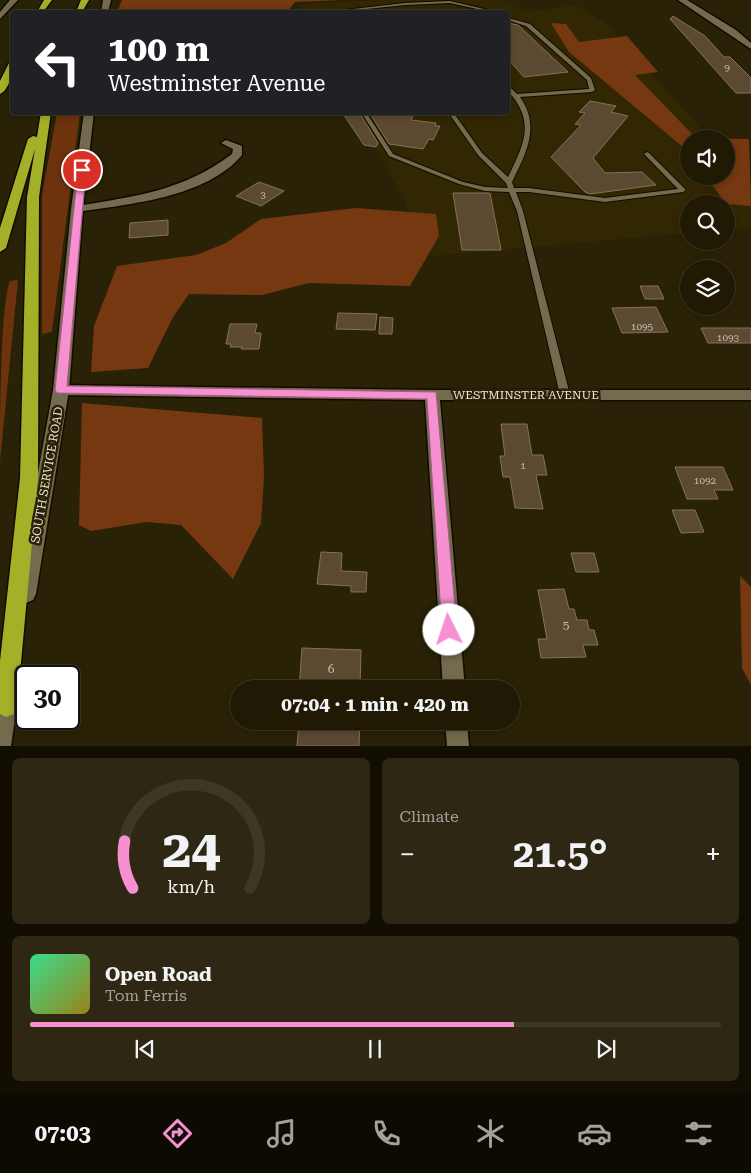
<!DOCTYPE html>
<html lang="en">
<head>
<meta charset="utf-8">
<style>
  body { margin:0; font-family:"Roboto Serif",serif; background:#2d2713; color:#f1f3f6; height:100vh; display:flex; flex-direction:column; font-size:19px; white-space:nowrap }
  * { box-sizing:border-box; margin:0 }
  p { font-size:16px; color:#a2a19a }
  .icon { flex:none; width:28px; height:28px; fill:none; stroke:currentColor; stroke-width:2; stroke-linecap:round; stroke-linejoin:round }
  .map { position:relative; height:746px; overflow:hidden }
  .side { display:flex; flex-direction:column; gap:12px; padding:12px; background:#120e02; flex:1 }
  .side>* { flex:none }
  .guide { position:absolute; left:10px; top:10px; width:500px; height:105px; border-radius:5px; box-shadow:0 2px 8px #0003,0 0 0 1px #3d3826; background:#202124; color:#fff; overflow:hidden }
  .fabs { position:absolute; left:680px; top:130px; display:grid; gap:10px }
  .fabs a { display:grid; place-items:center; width:55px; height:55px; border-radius:50%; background:#201a04; box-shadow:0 2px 8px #0003,0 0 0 1px #3d3826; font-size:25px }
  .speed { position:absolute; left:15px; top:665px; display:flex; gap:10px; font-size:25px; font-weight:700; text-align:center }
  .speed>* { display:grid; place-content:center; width:65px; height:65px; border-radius:50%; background:#201a04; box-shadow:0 2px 8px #0003,0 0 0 1px #3d3826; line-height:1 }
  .speed .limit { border:2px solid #111; border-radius:8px; background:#fff; color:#111 }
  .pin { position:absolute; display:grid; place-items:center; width:42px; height:42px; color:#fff; margin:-21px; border:2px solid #fff; border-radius:50%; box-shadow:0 1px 5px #0007 }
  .me { position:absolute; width:55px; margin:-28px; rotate:356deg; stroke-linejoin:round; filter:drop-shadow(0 0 4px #0008) }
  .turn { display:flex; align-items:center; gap:18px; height:105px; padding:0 15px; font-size:22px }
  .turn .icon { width:65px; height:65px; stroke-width:2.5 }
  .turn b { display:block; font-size:35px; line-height:42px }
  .big { font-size:38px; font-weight:700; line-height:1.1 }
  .side .tile { flex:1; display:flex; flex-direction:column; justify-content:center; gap:8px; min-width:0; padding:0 18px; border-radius:8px; background:#2d2713 }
  .side .dial { align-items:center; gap:0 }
  .dial svg { height:130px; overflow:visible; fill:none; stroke:#3d3826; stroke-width:7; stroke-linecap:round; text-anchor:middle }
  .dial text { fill:#f1f3f6; stroke:none }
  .song { display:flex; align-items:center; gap:15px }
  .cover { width:60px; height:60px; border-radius:8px; background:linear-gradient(135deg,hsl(150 70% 55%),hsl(50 70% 35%)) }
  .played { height:5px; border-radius:2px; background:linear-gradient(90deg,#f690d0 70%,#3d3826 70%) }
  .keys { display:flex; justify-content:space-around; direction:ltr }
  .heat { display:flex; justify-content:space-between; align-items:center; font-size:28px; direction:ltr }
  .side .tiles { flex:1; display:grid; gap:12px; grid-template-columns:1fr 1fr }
  .tile:last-child { grid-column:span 2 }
  .trip { position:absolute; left:230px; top:680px; width:290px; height:50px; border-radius:25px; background:#201a04; box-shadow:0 2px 8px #0003,0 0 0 1px #3d3826; font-weight:700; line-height:50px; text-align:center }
  .dock { display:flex; height:80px; justify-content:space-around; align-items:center; background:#0d0a02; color:#a2a19a }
  .dock .icon { width:35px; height:35px }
  .dock .selected { color:#f690d0 }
  .dock b { font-size:22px; color:#f1f3f6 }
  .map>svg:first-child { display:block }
  .built { fill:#312702 }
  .green { fill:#6d330d }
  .forest { fill:#763810 }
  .building { fill:#5c4932; stroke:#867159 }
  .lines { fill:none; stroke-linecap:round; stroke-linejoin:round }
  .lane-casing { stroke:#130b00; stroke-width:2 }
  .street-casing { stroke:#130b00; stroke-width:3 }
  .secondary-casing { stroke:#130b00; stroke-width:3 }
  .highway-casing { stroke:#130b00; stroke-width:3 }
  .lane { fill:#746b4e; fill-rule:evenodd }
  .street { fill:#746b4e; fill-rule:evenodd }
  .secondary { fill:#746b4e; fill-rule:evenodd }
  .highway { fill:#a4b128; fill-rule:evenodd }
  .route { fill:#f690d0; stroke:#a05e87 }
  .labels { text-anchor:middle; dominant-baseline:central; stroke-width:5; stroke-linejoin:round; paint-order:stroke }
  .number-label { font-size:10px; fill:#c7bfad }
  .street-label { font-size:12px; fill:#ebe6d6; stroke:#2a2206 }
  .near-number-label { font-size:12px; fill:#c7bfad }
</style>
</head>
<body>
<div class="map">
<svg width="751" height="746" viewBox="0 0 751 746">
  <rect width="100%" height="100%" fill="#2a2206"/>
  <!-- built -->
  <path class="built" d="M 383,0 L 503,0 L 524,12 L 576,5 L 608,25 L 710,139 L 689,139 L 689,176 L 726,176 L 751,185 L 751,228 L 726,230 L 726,204 L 689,204 L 689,233 L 433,256 L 358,113 L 508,112 L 508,12 L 305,12 L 300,4 Z"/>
  <!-- green -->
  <g class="green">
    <path d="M 57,113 L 80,113 L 52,332 L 42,334 L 42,195 Z"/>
    <path d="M 18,280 L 0,461 L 0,467 C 0,430 0,306 10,281 Z"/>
  </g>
  <!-- forest -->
  <g class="forest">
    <path d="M 122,0 L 340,0 L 295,2 L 287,12 L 117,12 Z"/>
    <path d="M 551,23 L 566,24 L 579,42 L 627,36 L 658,72 L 635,75 L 696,138 L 749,139 L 751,206 L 726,204 L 706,176 L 726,176 L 726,139 L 689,139 L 689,152 L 569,52 Z"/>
    <path d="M 356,208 L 436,214 L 439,236 L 410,286 L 309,283 L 262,295 L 189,294 L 173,317 L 148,368 L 91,372 L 94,326 L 117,266 L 196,255 L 226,243 L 261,219 Z"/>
    <path d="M 82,403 L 262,418 L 264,476 L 261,523 L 233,579 L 181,525 L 146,522 L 91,531 L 79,525 Z"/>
    <path d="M 740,576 L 751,587 L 751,685 L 742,668 Z"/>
  </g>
  <!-- building -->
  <g class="building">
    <path d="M 673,16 L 705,36 L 724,57 L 730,57 L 751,78 L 751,93 L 736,93 L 670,19 Z"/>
    <path d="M 508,23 L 518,25 L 568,72 L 524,77 L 508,59 Z"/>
    <path d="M 590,101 L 616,106 L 611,112 L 628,116 L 593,158 L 605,173 L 642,172 L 656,185 L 590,194 L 585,192 L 551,157 L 581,125 L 575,124 L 585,113 L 579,112 Z"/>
    <path d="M 342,112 L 359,112 L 378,143 L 376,147 L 364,145 Z"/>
    <path d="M 369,112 L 415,112 L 411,120 L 436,123 L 435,126 L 440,126 L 433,140 L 429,139 L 423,149 L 389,144 Z"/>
    <path d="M 259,182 L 284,191 L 261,206 L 236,196 Z"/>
    <path d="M 453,193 L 490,193 L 501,250 L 462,250 Z"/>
    <path d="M 168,220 L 168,235 L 129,238 L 130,223 Z"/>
    <path d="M 640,286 L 658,286 L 664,299 L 645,299 Z"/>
    <path d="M 656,307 L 668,332 L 622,333 L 612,308 Z"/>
    <path d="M 338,313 L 377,314 L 375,330 L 336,329 Z"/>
    <path d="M 380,317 L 393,318 L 392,334 L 379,334 Z"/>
    <path d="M 230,324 L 257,324 L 255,333 L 261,333 L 259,349 L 241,349 L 242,347 L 230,347 L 231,344 L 226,344 Z"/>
    <path d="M 701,328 L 751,328 L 751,343 L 708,343 Z"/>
    <path d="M 501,424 L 527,424 L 532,455 L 543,455 L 547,475 L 536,475 L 543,509 L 515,508 L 510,477 L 503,477 L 500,456 L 505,456 Z"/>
    <path d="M 675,467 L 723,467 L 733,490 L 714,490 L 718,499 L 687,499 Z"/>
    <path d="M 672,510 L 695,510 L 704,532 L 681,533 Z"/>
    <path d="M 321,552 L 342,553 L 341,571 L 367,572 L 366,592 L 351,592 L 351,586 L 317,584 Z"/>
    <path d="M 571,553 L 594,553 L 599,572 L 576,572 Z"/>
    <path d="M 564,589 L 569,609 L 574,609 L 577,620 L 587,620 L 589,630 L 594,630 L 598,645 L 583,645 L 586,657 L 541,658 L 538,639 L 547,639 L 538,590 Z"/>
    <path d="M 302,648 L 361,650 L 360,689 L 299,689 Z"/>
    <path d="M 299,721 L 360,721 L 359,746 L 297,746 Z"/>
  </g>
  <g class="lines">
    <defs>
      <g id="lane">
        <path d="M 450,1 L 497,12 L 491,12 L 450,3 L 405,5 L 337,12 L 327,12 L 405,3 Z"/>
        <path d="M 508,18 L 530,24 L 591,78 L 595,90 L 592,92 L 520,97 C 541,127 526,153 512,182 L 514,188 L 529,188 L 605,198 L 678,189 L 645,155 L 644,154 L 647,152 L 649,153 L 686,190 L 683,192 L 605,202 L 529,192 L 516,192 L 523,211 L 570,395 L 565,398 L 560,395 L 517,211 L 509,192 L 485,191 L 459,184 L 389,156 L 361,112 L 366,112 L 393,154 L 463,182 L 485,187 L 508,188 L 506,183 L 478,155 L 448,112 L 453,112 L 482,153 L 508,177 C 524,144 536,122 508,91 L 508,87 L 510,87 L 517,94 L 589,89 L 587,80 L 526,26 L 508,20 Z"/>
      </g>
      <g id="street">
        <path d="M 678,0 L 687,0 L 736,30 L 751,43 L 751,49 Z"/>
        <path d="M 226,140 L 242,146 L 242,155 C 206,198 129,204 77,212 L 71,209 L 77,206 C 136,196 183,191 232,154 L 233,149 L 221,143 Z"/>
        <path d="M 61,385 L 432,390 L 751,390 L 751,400 L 440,400 L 465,689 L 443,689 L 425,400 L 61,395 L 56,394 L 53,390 L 56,386 Z"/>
        <path d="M 445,721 L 467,721 L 469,746 L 447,746 Z"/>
      </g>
      <g id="secondary">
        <path d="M 10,0 L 18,0 L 0,19 L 0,12 Z"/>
        <path d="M 103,0 L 111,0 L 108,12 L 101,12 Z"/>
        <path d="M 84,112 L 94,112 L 83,209 L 69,390 L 36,594 L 33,600 L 26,603 L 19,600 L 16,594 L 53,390 L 71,209 Z"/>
        <path d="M 7,687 L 15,690 L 18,698 L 11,746 L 0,746 L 0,690 Z"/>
      </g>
      <g id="highway">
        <path d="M 44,0 L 52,0 L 43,12 L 37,12 Z"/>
        <path d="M 81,0 L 89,0 L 82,12 L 76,12 Z"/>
        <path d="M 9,63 L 12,63 C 12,73 10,89 0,94 L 0,81 Z"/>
        <path d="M 41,112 L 51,112 L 39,197 L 38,478 L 17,706 L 14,714 L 6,717 L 0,714 L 0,661 L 20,478 L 27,197 L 35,149 L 6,248 L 0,252 L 0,228 L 28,139 L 33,136 L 37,137 Z"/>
      </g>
    </defs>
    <!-- lane casing -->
    <use href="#lane" class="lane-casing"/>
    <!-- street casing -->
    <use href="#street" class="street-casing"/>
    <!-- secondary casing -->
    <use href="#secondary" class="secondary-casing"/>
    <!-- highway casing -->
    <use href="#highway" class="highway-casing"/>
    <!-- lane -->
    <use href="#lane" class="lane"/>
    <!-- street -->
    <use href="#street" class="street"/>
    <!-- secondary -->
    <use href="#secondary" class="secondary"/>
    <!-- highway -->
    <use href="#highway" class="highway"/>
  </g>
  <!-- route -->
  <path class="route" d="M 82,168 L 86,170 L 67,386 L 436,392 L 457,630 L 455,635 L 449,637 L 444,635 L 442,630 L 427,399 L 57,393 L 55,390 L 78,170 Z"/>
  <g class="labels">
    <!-- number labels -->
    <g class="number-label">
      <text x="727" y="67">9</text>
      <text x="263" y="194">3</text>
      <text x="642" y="326">1095</text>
      <text x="728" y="337">1093</text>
      <text x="523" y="465">1</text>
      <text x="705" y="480">1092</text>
    </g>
    <!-- street labels -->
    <g class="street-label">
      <text x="526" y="395">WESTMINSTER AVENUE</text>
      <text transform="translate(47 475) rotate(-80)">SOUTH SERVICE ROAD</text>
    </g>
    <!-- near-number labels -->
    <g class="near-number-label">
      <text x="566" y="625">5</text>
      <text x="331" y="669">6</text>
    </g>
  </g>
</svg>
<div class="fabs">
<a><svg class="icon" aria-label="sound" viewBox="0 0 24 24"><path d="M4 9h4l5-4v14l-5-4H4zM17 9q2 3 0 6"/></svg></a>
<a><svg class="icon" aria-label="search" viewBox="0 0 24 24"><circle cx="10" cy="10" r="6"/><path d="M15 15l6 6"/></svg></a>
<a><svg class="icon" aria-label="layers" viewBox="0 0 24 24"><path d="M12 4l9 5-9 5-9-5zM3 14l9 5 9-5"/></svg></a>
</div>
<div class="speed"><div class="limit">30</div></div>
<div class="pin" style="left:82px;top:170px;background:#d93025"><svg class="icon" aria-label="arrive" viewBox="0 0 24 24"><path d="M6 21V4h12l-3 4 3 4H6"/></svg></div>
<svg class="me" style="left:449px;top:630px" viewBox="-20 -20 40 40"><circle r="19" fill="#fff"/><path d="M0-13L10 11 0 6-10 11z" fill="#f690d0"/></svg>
<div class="trip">07:04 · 1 min · 420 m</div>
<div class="guide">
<div class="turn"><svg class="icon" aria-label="left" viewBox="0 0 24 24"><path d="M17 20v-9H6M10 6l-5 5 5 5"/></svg><div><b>100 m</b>Westminster Avenue</div></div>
</div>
</div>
<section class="side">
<div class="tiles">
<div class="tile dial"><svg viewBox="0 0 100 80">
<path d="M14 69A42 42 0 1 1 86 69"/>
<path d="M14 69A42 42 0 0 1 9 40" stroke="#f690d0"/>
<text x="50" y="56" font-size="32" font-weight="700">24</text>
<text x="50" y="72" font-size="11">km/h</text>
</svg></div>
<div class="tile"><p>Climate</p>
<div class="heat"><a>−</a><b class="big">21.5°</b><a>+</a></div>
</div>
<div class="tile">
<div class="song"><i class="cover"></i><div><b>Open Road</b><p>Tom Ferris</p></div></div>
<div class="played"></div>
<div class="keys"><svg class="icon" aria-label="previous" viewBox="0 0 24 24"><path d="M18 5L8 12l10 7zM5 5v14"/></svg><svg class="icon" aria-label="pause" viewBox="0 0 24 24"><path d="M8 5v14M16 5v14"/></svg><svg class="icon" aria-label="next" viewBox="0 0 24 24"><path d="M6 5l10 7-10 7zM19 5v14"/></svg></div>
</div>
</div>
</section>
<nav class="dock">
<b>07:03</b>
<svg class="icon selected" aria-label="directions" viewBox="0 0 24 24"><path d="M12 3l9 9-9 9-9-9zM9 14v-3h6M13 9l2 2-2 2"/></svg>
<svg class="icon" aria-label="music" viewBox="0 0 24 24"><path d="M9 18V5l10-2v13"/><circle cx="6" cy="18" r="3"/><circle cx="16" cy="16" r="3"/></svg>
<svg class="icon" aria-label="phone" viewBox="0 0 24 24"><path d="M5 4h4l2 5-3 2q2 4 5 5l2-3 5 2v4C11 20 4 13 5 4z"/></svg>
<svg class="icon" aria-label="climate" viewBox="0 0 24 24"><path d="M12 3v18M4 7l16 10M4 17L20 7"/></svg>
<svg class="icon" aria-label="car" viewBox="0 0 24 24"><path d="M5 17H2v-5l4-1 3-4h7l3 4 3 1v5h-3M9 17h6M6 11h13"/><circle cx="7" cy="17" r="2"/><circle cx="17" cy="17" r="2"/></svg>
<svg class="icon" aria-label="filters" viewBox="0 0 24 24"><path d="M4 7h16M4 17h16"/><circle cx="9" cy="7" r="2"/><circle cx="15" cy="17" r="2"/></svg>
</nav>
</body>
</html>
